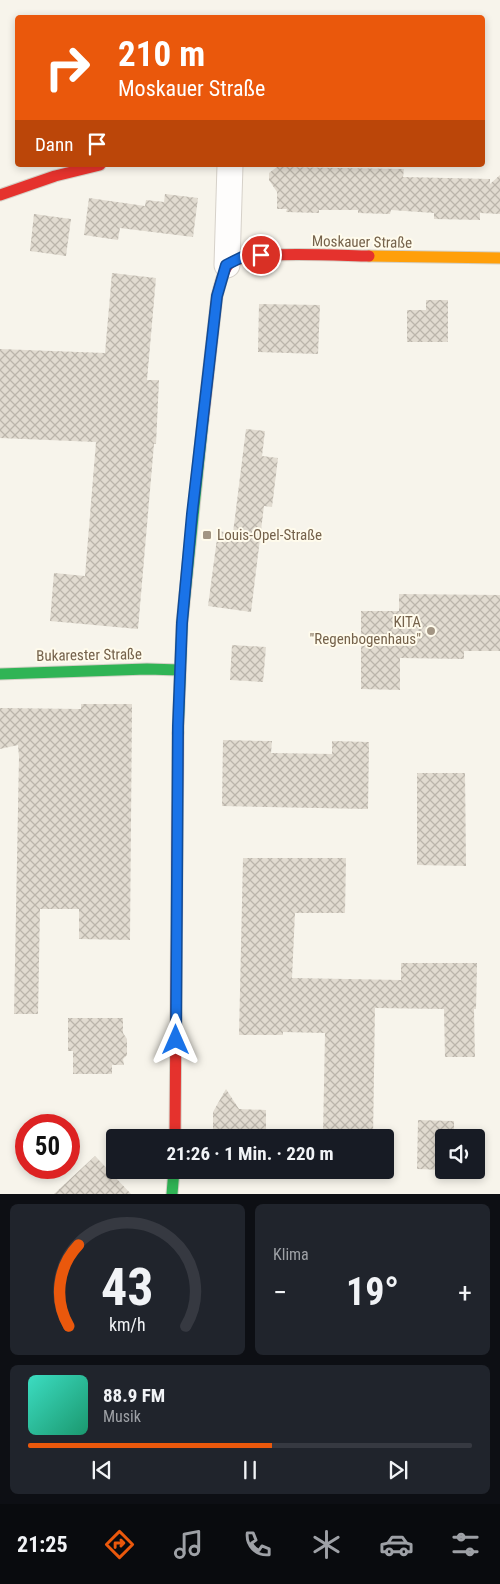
<!DOCTYPE html>
<html lang="de">
<head>
<meta charset="utf-8">
<style>
  body { margin:0; font-family:"Roboto Condensed",sans-serif; background:#20242c; color:#f1f3f6; height:100vh; display:flex; flex-direction:column; font-size:19px; white-space:nowrap }
  * { box-sizing:border-box; margin:0 }
  p { font-size:16px; color:#9ea1a6 }
  .icon { flex:none; width:28px; height:28px; fill:none; stroke:currentColor; stroke-width:2; stroke-linecap:round; stroke-linejoin:round }
  .map { position:relative; height:1194px; overflow:hidden }
  .panel { display:flex; flex-direction:column; gap:10px; padding:10px; background:#0d0f14; flex:1 }
  .panel>* { flex:none }
  .guide { position:absolute; left:15px; top:15px; width:470px; height:152px; border-radius:5px; box-shadow:0 2px 8px #0003; background:#ea580c; color:#fff; overflow:hidden }
  .tools { position:absolute; left:435px; top:1129px; display:grid; gap:10px }
  .tools a { display:grid; place-items:center; width:50px; height:50px; border-radius:5px; background:#171b24; box-shadow:0 2px 8px #0003; font-size:25px }
  .speed { position:absolute; left:15px; top:1114px; display:flex; gap:10px; font-size:25px; font-weight:700; text-align:center }
  .speed>* { display:grid; place-content:center; width:65px; height:65px; border-radius:50%; background:#171b24; box-shadow:0 2px 8px #0003; line-height:1 }
  .speed .limit { border:8px solid #d22; background:#fff; color:#111 }
  .pin { position:absolute; display:grid; place-items:center; width:42px; height:42px; color:#fff; margin:-21px; border:2px solid #fff; border-radius:50%; box-shadow:0 1px 5px #0007 }
  .me { position:absolute; width:55px; margin:-28px; rotate:0deg; stroke-linejoin:round; filter:drop-shadow(0 0 4px #0008) }
  .turn { display:flex; align-items:center; gap:18px; height:105px; padding:0 20px; font-size:22px }
  .turn .icon { width:65px; height:65px; stroke-width:2.5 }
  .turn b { display:block; font-size:35px; line-height:42px }
  .then { display:flex; align-items:center; height:48px; padding:0 20px; background:#0003; gap:10px; font-size:19px }
  .big { font-size:38px; font-weight:700; line-height:1.1 }
  .panel .tile { flex:1; display:flex; flex-direction:column; justify-content:center; gap:8px; min-width:0; padding:0 18px; border-radius:8px; background:#20242c }
  .panel .dial { align-items:center; gap:0 }
  .dial svg { height:130px; overflow:visible; fill:none; stroke:#363941; stroke-width:7; stroke-linecap:round; text-anchor:middle }
  .dial text { fill:#f1f3f6; stroke:none }
  .song { display:flex; align-items:center; gap:15px }
  .cover { width:60px; height:60px; border-radius:8px; background:linear-gradient(135deg,hsl(170 70% 55%),hsl(160 70% 35%)) }
  .played { height:5px; border-radius:2px; background:linear-gradient(90deg,#ea580c 55%,#363941 55%) }
  .keys { display:flex; justify-content:space-around; direction:ltr }
  .heat { display:flex; justify-content:space-between; align-items:center; font-size:28px; direction:ltr }
  .panel .tiles { flex:1; display:grid; gap:10px; grid-template-columns:1fr 1fr }
  .tile:last-child { grid-column:span 2 }
  .trip { position:absolute; left:106px; top:1129px; width:288px; height:50px; border-radius:5px; background:#171b24; box-shadow:0 2px 8px #0003; font-weight:700; line-height:50px; text-align:center }
  .dock { display:flex; height:80px; justify-content:space-around; align-items:center; background:#090b0e; color:#9ea1a6 }
  .dock .icon { width:35px; height:35px }
  .dock .selected { color:#ea580c }
  .dock b { font-size:22px; color:#f1f3f6 }
  .map>svg:first-child { display:block }
  .building { fill:url(#building-cross-hatch) }
  .lines { fill:none; stroke-linecap:round; stroke-linejoin:round }
  .street-casing { stroke:#d6d1c9; stroke-width:27 }
  .fast-casing { stroke:#d4d0c6; stroke-width:13 }
  .slow-casing { stroke:#d4d0c6; stroke-width:13 }
  .jam-casing { stroke:#d4d0c6; stroke-width:13 }
  .street { stroke:#fefdfc; stroke-width:25 }
  .fast { stroke:#30b455; stroke-width:11 }
  .slow { stroke:#ff9f0a; stroke-width:11 }
  .jam { stroke:#e5322d; stroke-width:11 }
  .route-casing { stroke:#114b97; stroke-width:12 }
  .route { stroke:#1a73e8; stroke-width:9 }
  .poi-dot { fill:#a29583; stroke:#fffbec; stroke-width:2 }
  .labels { text-anchor:middle; dominant-baseline:central; stroke-width:4; stroke-linejoin:round; paint-order:stroke }
  .street-label { font-size:15px; fill:#75624b; stroke:#fffbec }
  .poi-label { font-size:15px; fill:#75624b; stroke:#fffbec; text-anchor:start }
</style>
</head>
<body>
<div class="map">
<svg width="500" height="1194" viewBox="0 0 500 1194">
  <defs>
    <pattern id="building-cross-hatch" width="8" height="8" patternUnits="userSpaceOnUse" patternTransform="scale(1.25)"><rect width="8" height="8" fill="#e1dbd0"/><path d="M0 0l8 8M0 8l8-8" fill="none" stroke="#bbb5ab"/></pattern>
  </defs>
  <rect width="100%" height="100%" fill="#f7f4eb"/>
  <!-- building -->
  <g class="building">
    <path d="M 277,167 L 404,169 L 403,177 L 490,179 L 490,184 L 500,175 L 500,214 L 480,213 L 480,220 L 434,219 L 434,213 L 391,210 L 390,214 L 358,213 L 358,210 L 319,210 L 319,213 L 286,212 L 287,209 L 277,209 L 277,192 L 269,180 L 269,173 Z"/>
    <path d="M 165,194 L 198,198 L 193,237 L 120,228 L 118,240 L 84,235 L 89,198 L 145,206 L 146,200 L 164,202 Z"/>
    <path d="M 34,214 L 71,219 L 66,256 L 30,251 Z"/>
    <path d="M 112,273 L 156,278 L 147,380 L 159,380 L 156,444 L 154,444 L 138,629 L 50,621 L 54,573 L 85,576 L 96,442 L 0,438 L 0,349 L 105,353 Z"/>
    <path d="M 426,300 L 448,300 L 448,342 L 407,342 L 407,310 L 426,310 Z"/>
    <path d="M 259,304 L 320,305 L 318,354 L 258,352 Z"/>
    <path d="M 246,429 L 265,431 L 262,456 L 278,458 L 272,507 L 264,506 L 251,612 L 208,606 L 218,531 L 233,533 Z"/>
    <path d="M 399,594 L 500,595 L 500,651 L 464,651 L 464,659 L 400,658 L 400,690 L 361,689 L 361,611 L 399,611 Z"/>
    <path d="M 232,645 L 266,647 L 263,682 L 230,680 Z"/>
    <path d="M 81,704 L 132,704 L 130,940 L 79,939 L 79,909 L 40,909 L 38,1014 L 14,1014 L 19,757 L 18,745 L 0,749 L 0,708 L 81,709 Z"/>
    <path d="M 223,740 L 272,741 L 271,753 L 332,754 L 332,741 L 369,742 L 368,809 L 222,806 Z"/>
    <path d="M 417,773 L 465,773 L 466,866 L 417,865 Z"/>
    <path d="M 243,858 L 346,858 L 345,913 L 295,913 L 292,978 L 401,980 L 401,963 L 477,963 L 476,1009 L 474,1009 L 475,1057 L 445,1057 L 444,1009 L 375,1008 L 373,1138 L 323,1138 L 325,1033 L 283,1032 L 283,1035 L 239,1035 Z"/>
    <path d="M 68,1018 L 123,1018 L 123,1033 L 127,1039 L 127,1055 L 123,1059 L 124,1065 L 112,1065 L 112,1074 L 73,1074 L 73,1051 L 68,1051 Z"/>
    <path d="M 226,1089 L 239,1109 L 266,1110 L 266,1138 L 213,1138 L 213,1112 Z"/>
    <path d="M 418,1120 L 454,1121 L 454,1138 L 444,1138 L 444,1170 L 417,1169 Z"/>
    <path d="M 95,1156 L 131,1194 L 54,1194 Z"/>
  </g>
  <g class="lines">
    <defs>
      <path id="street" d="M 227,265 L 230,165"/>
      <g id="fast">
        <path d="M 0,674 L 147,669 L 180,670"/>
        <path d="M 178,733 L 182,623 L 203,420"/>
        <path d="M 172,1194 L 174,1170"/>
      </g>
      <path id="slow" d="M 369,256 L 500,258"/>
      <g id="jam">
        <path d="M 0,195 L 55,176 L 100,165"/>
        <path d="M 203,420 L 217,296 C 220,286 222,272 229,264 C 245,249 344,256 369,256"/>
        <path d="M 175,1138 L 178,733"/>
      </g>
    </defs>
    <!-- street casing -->
    <use href="#street" class="street-casing"/>
    <!-- fast casing -->
    <use href="#fast" class="fast-casing"/>
    <!-- slow casing -->
    <use href="#slow" class="slow-casing"/>
    <!-- jam casing -->
    <use href="#jam" class="jam-casing"/>
    <!-- street -->
    <use href="#street" class="street"/>
    <!-- fast -->
    <use href="#fast" class="fast"/>
    <!-- slow -->
    <use href="#slow" class="slow"/>
    <!-- jam -->
    <use href="#jam" class="jam"/>
  </g>
  <g class="lines">
    <defs>
      <path id="route" d="M 176,1040 L 178,726 L 182,623 L 192,514 L 217,296 L 226,265 L 242,257 L 261,255"/>
    </defs>
    <!-- route casing -->
    <use href="#route" class="route-casing"/>
    <!-- route -->
    <use href="#route" class="route"/>
  </g>
  <!-- markers -->
  <g class="poi-dot">
    <rect x="202" y="530" width="10" height="10" rx="2.5"/>
    <circle cx="431" cy="631" r="5"/>
  </g>
  <g class="labels">
    <!-- street labels -->
    <g class="street-label">
      <text transform="translate(362 242) rotate(1)">Moskauer Straße</text>
      <text transform="translate(89 655) rotate(-1)">Bukarester Straße</text>
    </g>
    <!-- poi labels -->
    <g class="poi-label">
      <text x="217" y="535">Louis-Opel-Straße</text>
      <text x="421" y="622" text-anchor="end">KITA<tspan x="421" dy="17">"Regenbogenhaus"</tspan></text>
    </g>
  </g>
</svg>
<div class="tools">
<a><svg class="icon" aria-label="sound" viewBox="0 0 24 24"><path d="M4 9h4l5-4v14l-5-4H4zM17 9q2 3 0 6"/></svg></a>
</div>
<div class="speed"><div class="limit">50</div></div>
<div class="pin" style="left:261px;top:255px;background:#d93025"><svg class="icon" aria-label="arrive" viewBox="0 0 24 24"><path d="M6 21V4h12l-3 4 3 4H6"/></svg></div>
<svg class="me" style="left:176px;top:1040px" viewBox="-20 -20 40 40"><path d="M0-17L14 15 0 8-14 15z" fill="#1a73e8" stroke="#fff" stroke-width="4"/></svg>
<div class="trip">21:26 · 1 Min. · 220 m</div>
<div class="guide">
<div class="turn"><svg class="icon" aria-label="right" viewBox="0 0 24 24"><path d="M7 20v-9h11M14 6l5 5-5 5"/></svg><div><b>210 m</b>Moskauer Straße</div></div>
<div class="then">Dann<svg class="icon" aria-label="arrive" viewBox="0 0 24 24"><path d="M6 21V4h12l-3 4 3 4H6"/></svg></div>
</div>
</div>
<section class="panel">
<div class="tiles">
<div class="tile dial"><svg viewBox="0 0 100 80">
<path d="M14 69A42 42 0 1 1 86 69"/>
<path d="M14 69A42 42 0 0 1 20 19" stroke="#ea580c"/>
<text x="50" y="56" font-size="32" font-weight="700">43</text>
<text x="50" y="72" font-size="11">km/h</text>
</svg></div>
<div class="tile"><p>Klima</p>
<div class="heat"><a>−</a><b class="big">19°</b><a>+</a></div>
</div>
<div class="tile">
<div class="song"><i class="cover"></i><div><b>88.9 FM</b><p>Musik</p></div></div>
<div class="played"></div>
<div class="keys"><svg class="icon" aria-label="previous" viewBox="0 0 24 24"><path d="M18 5L8 12l10 7zM5 5v14"/></svg><svg class="icon" aria-label="pause" viewBox="0 0 24 24"><path d="M8 5v14M16 5v14"/></svg><svg class="icon" aria-label="next" viewBox="0 0 24 24"><path d="M6 5l10 7-10 7zM19 5v14"/></svg></div>
</div>
</div>
</section>
<nav class="dock">
<b>21:25</b>
<svg class="icon selected" aria-label="directions" viewBox="0 0 24 24"><path d="M12 3l9 9-9 9-9-9zM9 14v-3h6M13 9l2 2-2 2"/></svg>
<svg class="icon" aria-label="music" viewBox="0 0 24 24"><path d="M9 18V5l10-2v13"/><circle cx="6" cy="18" r="3"/><circle cx="16" cy="16" r="3"/></svg>
<svg class="icon" aria-label="phone" viewBox="0 0 24 24"><path d="M5 4h4l2 5-3 2q2 4 5 5l2-3 5 2v4C11 20 4 13 5 4z"/></svg>
<svg class="icon" aria-label="climate" viewBox="0 0 24 24"><path d="M12 3v18M4 7l16 10M4 17L20 7"/></svg>
<svg class="icon" aria-label="car" viewBox="0 0 24 24"><path d="M5 17H2v-5l4-1 3-4h7l3 4 3 1v5h-3M9 17h6M6 11h13"/><circle cx="7" cy="17" r="2"/><circle cx="17" cy="17" r="2"/></svg>
<svg class="icon" aria-label="filters" viewBox="0 0 24 24"><path d="M4 7h16M4 17h16"/><circle cx="9" cy="7" r="2"/><circle cx="15" cy="17" r="2"/></svg>
</nav>
</body>
</html>
